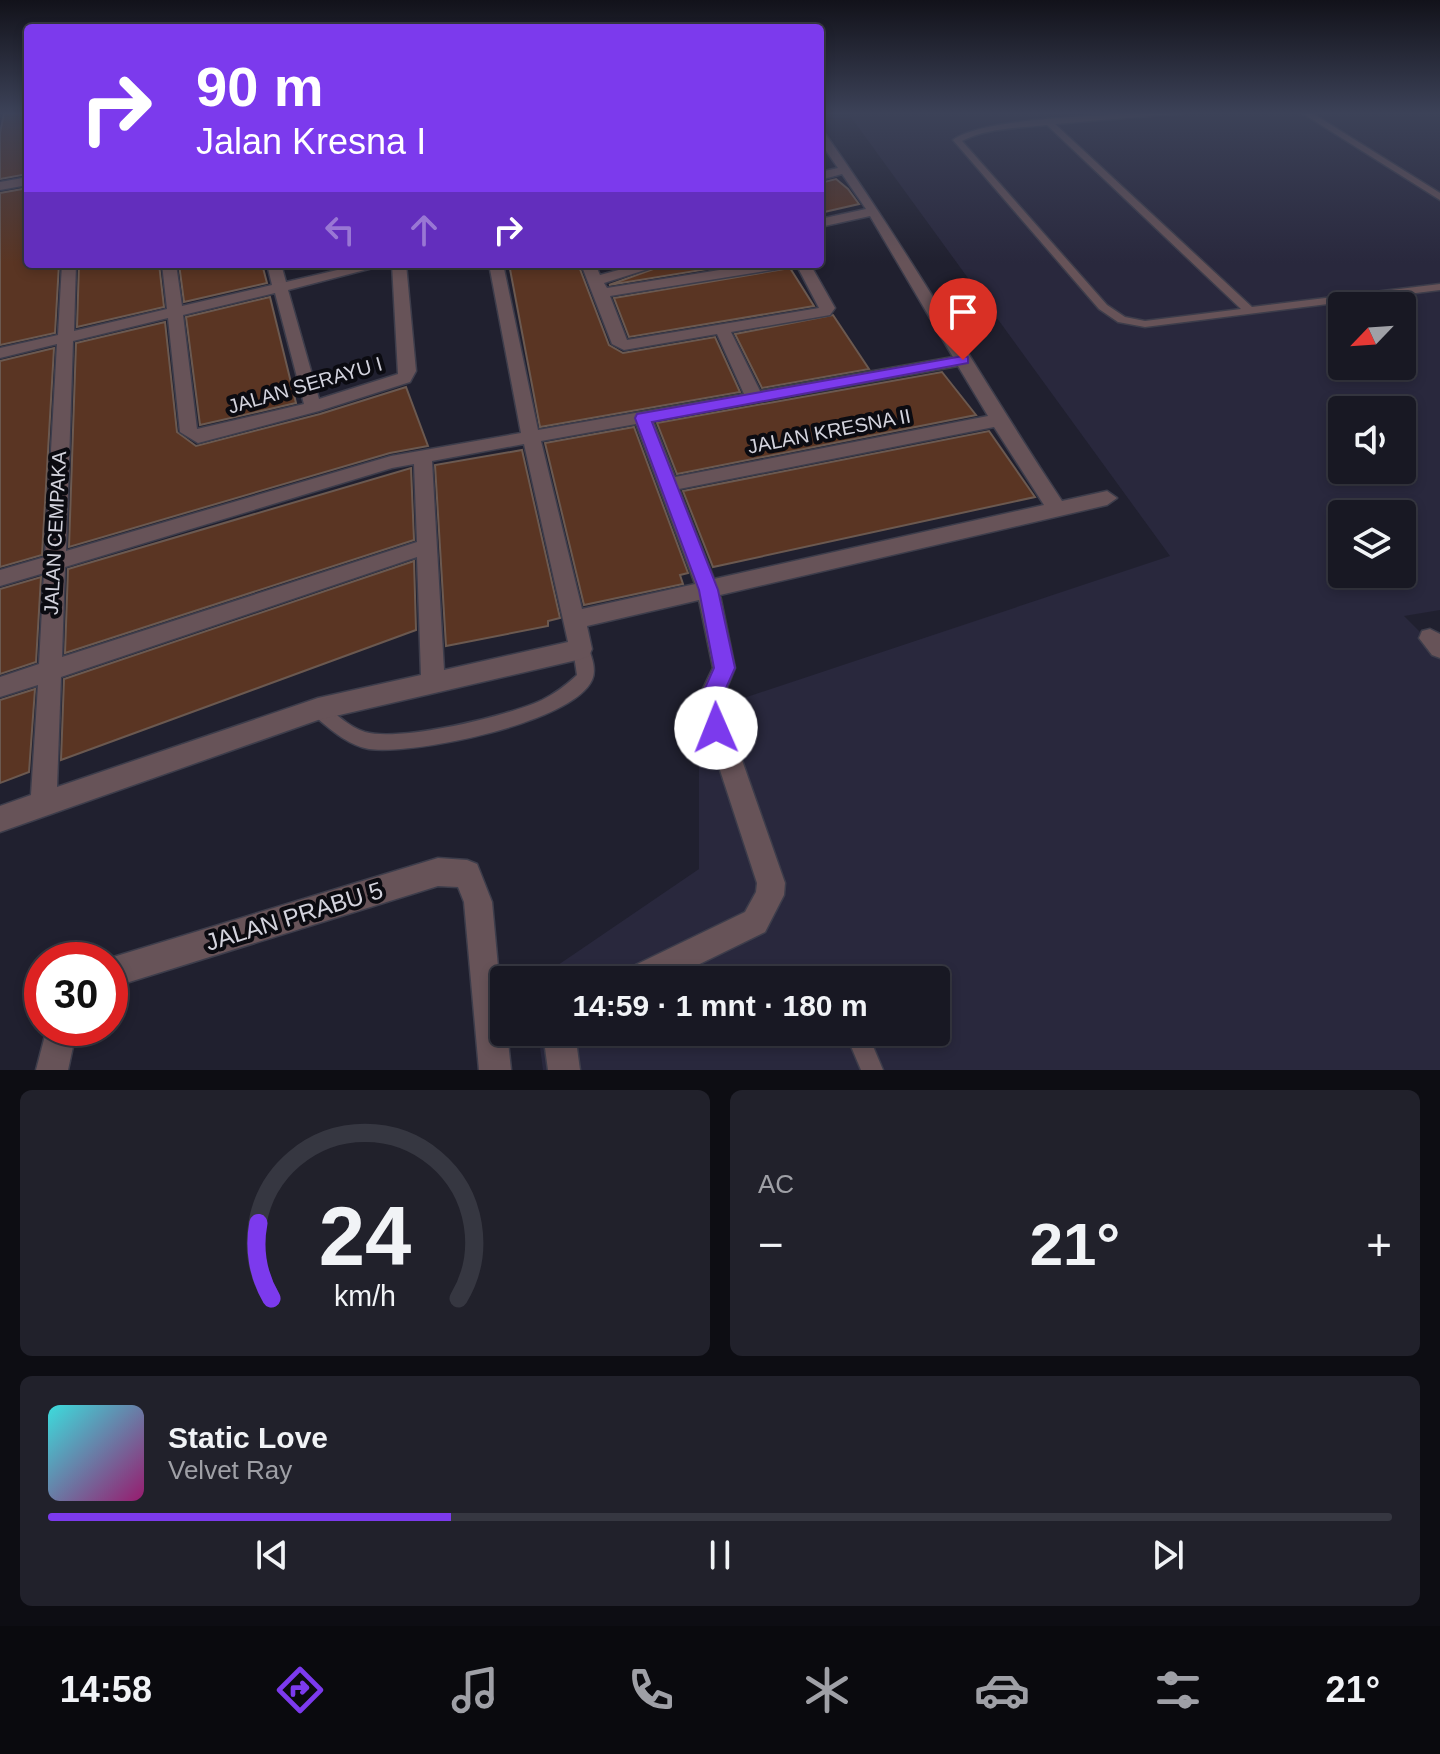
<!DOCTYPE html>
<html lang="id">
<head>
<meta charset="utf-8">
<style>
  body { margin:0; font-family:Helvetica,sans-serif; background:#21212b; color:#f1f3f6; height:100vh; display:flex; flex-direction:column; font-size:30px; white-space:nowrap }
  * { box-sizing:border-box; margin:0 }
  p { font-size:26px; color:#9fa0a6 }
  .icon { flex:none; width:44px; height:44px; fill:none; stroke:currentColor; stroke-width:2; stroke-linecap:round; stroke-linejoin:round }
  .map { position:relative; height:1070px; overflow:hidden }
  .details { display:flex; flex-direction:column; gap:20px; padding:20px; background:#0d0d13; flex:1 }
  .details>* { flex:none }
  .banner { position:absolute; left:24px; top:24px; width:800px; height:244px; border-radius:8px; box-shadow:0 4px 12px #0003,0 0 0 2px #363741; background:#7c3aed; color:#fff; overflow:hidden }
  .needle { width:52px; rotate:245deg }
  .controls { position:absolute; left:1328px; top:292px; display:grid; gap:16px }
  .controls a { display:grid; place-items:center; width:88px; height:88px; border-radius:8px; background:#181823; box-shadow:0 4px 12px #0003,0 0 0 2px #363741; font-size:40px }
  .speed { position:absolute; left:24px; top:942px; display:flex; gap:16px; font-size:40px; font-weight:700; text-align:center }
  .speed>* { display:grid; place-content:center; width:104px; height:104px; border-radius:50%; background:#181823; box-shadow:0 4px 12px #0003,0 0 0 2px #363741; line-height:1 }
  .speed .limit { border:12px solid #d22; background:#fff; color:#111 }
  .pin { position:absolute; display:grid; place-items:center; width:68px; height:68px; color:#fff; margin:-82px -34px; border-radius:50% 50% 50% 0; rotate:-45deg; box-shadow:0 0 8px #0007 }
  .pin .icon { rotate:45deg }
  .me { position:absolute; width:88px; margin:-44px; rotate:359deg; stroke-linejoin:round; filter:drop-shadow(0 0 6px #0008) }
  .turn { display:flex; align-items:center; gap:28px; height:168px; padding:0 40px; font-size:36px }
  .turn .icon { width:104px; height:104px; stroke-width:2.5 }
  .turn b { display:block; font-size:56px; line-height:68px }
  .lanes { display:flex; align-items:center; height:76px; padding:0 40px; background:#0003; justify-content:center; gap:40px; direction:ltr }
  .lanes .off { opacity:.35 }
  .big { font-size:60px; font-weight:700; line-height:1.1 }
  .details .tile { flex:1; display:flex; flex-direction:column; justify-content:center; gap:12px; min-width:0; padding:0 28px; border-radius:12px; background:#21212b }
  .details .dial { align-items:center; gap:0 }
  .dial svg { height:208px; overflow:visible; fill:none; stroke:#363741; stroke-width:7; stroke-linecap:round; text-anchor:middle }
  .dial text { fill:#f1f3f6; stroke:none }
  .song { display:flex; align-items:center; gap:24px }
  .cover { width:96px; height:96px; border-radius:12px; background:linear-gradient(135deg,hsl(180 70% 55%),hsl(320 70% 35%)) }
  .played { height:8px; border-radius:4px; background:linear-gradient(90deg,#7c3aed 30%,#363741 30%) }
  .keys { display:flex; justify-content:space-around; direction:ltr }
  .heat { display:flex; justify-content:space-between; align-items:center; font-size:44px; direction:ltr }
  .details .tiles { flex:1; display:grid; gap:20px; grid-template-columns:1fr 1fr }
  .tile:last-child { grid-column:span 2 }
  .trip { position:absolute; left:490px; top:966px; width:460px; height:80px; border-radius:8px; background:#181823; box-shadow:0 4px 12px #0003,0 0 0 2px #363741; font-weight:700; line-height:80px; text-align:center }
  .tab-bar { display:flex; height:128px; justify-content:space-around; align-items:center; background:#0a0a0e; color:#9fa0a6 }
  .tab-bar .icon { width:56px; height:56px }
  .tab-bar .current { color:#7c3aed }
  .tab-bar b { font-size:36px; color:#f1f3f6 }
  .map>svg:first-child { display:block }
  .built { fill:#29283d; fill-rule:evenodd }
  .building { fill:#5a3523; stroke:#6b5950; stroke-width:2 }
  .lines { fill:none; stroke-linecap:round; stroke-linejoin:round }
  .service-casing { stroke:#3d3d4b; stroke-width:3 }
  .minor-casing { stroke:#3d3d4b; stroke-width:3 }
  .service { fill:#675358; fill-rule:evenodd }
  .minor { fill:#675358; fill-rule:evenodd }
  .route { fill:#7c3aed; stroke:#51269a; stroke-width:2 }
  .labels { text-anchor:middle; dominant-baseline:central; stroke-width:8; stroke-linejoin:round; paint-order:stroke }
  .street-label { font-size:20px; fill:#d3d3dd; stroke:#0b0b11 }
  .near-street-label { font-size:24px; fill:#d3d3dd; stroke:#0b0b11 }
</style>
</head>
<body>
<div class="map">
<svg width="1440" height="1070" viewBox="0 0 1440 1070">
  <rect width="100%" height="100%" fill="#20202f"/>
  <!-- built -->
  <path class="built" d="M 848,113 L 1440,113 L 1440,610 L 1404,616 L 1440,652 L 1440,1070 L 543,1070 L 538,1032 L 936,1032 L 936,980 L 536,980 L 699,869 L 699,713 L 1170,556 ZM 1342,306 L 1402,306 L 1402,366 L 1342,366 ZM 1342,410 L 1402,410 L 1402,470 L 1342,470 ZM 1342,514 L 1402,514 L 1402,574 L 1342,574 Z"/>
  <!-- building -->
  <g class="building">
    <path d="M 4,113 L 28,113 L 28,174 L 0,179 L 0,133 Z"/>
    <path d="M 836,179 L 848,189 L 859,204 L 820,213 L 820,183 Z"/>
    <path d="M 28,188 L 28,264 L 59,264 L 55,333 L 0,345 L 0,193 Z"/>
    <path d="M 79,264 L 159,264 L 164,307 L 77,327 Z"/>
    <path d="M 179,264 L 262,264 L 267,283 L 184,302 Z"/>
    <path d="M 509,264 L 578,264 L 609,345 L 623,353 L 715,337 L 740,392 L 540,427 Z"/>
    <path d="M 667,264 L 714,264 L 714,268 L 609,285 Z"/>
    <path d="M 790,268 L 814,306 L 629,337 L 614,298 Z"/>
    <path d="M 270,297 L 296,403 L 200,425 L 186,317 Z"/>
    <path d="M 833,315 L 869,369 L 762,388 L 735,334 Z"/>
    <path d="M 165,322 L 177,432 L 196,446 L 320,414 L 406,387 L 428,446 L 390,453 L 69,547 L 76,343 Z"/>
    <path d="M 54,348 L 42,555 L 0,567 L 0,361 Z"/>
    <path d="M 942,372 L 976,415 L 677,474 L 657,423 Z"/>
    <path d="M 634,427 L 688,573 L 680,575 L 683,584 L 584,605 L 545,443 Z"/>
    <path d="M 989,431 L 1035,497 L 713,567 L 683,491 Z"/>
    <path d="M 522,450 L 560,618 L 548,621 L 548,626 L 446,646 L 435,465 Z"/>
    <path d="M 411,468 L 414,540 L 65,653 L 68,569 Z"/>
    <path d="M 414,561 L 416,630 L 61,760 L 64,679 Z"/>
    <path d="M 41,577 L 36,662 L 0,674 L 0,589 Z"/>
    <path d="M 35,689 L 29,772 L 0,783 L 0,700 Z"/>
  </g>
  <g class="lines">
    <defs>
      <g id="service">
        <path d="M 1140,113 L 1185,113 L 1055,124 L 1252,307 L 1440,284 L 1440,290 L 1145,327 L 1118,322 L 1099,309 L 953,140 C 983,118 1099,116 1140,113 ZM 1047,125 L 1241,309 L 1145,321 L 1125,317 L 1107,305 L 962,141 C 987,128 1019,128 1047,125 Z"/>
        <path d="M 1302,113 L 1312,113 L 1440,193 L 1440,200 Z"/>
        <path d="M 581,642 L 587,644 C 591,655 597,669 592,680 C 573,723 413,755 369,749 C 347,745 329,728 312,714 L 310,709 L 312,704 L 318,702 L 324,704 C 336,714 349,727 365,732 C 400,742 508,716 542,700 C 556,693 566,685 577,675 L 573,649 L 575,644 Z"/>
        <path d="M 833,968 L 840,971 L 844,980 L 823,980 L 826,971 Z"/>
        <path d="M 845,1032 L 867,1032 L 883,1070 L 861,1070 Z"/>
      </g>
      <g id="minor">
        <path d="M 820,131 L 824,132 C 909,251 981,379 1062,501 L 1107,491 L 1117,498 L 1107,505 L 720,595 L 735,668 L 723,697 L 723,706 L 785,883 L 784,895 L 765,932 L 667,980 L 620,980 L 625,970 L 745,912 L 756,892 L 757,883 L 699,706 L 699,697 L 713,668 L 699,600 L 587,626 L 592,649 L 589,656 L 581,659 L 318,720 L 0,832 L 0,806 L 31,795 L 38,685 L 0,697 L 0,677 L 39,664 L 44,573 L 0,586 L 0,570 L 45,557 L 57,344 L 0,358 L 0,348 L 58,335 L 62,264 L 76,264 L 74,331 L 167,309 L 162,264 L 176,264 L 182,306 L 272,285 L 267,264 L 281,264 L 286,282 L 363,264 L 388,264 L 288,290 L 319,399 L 398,374 L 392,264 L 406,264 L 416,371 L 410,382 L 319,411 L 198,443 L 180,432 L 168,318 L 73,341 L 66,551 L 391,456 L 521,433 L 489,264 L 503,264 L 538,430 L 744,394 L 717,334 L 624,350 L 612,344 L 581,264 L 595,264 L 600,275 L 641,264 L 664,264 L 604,283 L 607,288 L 757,264 L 791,264 L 784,268 L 610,296 L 627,340 L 819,308 L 796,264 L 810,264 L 835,308 L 830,315 L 731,332 L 760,391 L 953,357 L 870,216 L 820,227 L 820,219 L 866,209 L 842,174 L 820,180 L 820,172 L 838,168 L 820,142 ZM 275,293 L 304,404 L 197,429 L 183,315 ZM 958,366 L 988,416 L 675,477 L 653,421 ZM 636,424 L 695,584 L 582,609 L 541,441 ZM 994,427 L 1044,505 L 714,579 L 679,489 ZM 524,444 L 568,642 L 444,670 L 432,461 ZM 414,464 L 417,542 L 62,657 L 65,567 L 392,468 ZM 417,557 L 421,675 L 318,698 L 57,787 L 61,677 Z"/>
        <path d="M 28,177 L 28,185 L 0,190 L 0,182 Z"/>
        <path d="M 1430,629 L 1440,634 L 1440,658 L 1432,655 L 1419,638 L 1422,631 Z"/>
        <path d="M 438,858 L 467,860 L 477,864 L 492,902 L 504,1032 L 507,1032 L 511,1070 L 479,1070 L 464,902 L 458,887 L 438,886 L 110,988 L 110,960 L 106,960 L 110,958 Z"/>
        <path d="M 47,1028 L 77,1028 L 68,1070 L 36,1070 Z"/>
        <path d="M 550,1032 L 580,1032 L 577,1048 L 580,1070 L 548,1070 L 545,1048 Z"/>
      </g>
    </defs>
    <!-- service casing -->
    <use href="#service" class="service-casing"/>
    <!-- minor casing -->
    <use href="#minor" class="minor-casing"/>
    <!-- service -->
    <use href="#service" class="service"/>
    <!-- minor -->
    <use href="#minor" class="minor"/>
  </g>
  <!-- sky -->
  <linearGradient id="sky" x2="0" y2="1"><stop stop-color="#12121a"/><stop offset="0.43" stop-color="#3c4258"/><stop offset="1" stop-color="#3c4258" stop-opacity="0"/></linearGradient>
  <rect width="1440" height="263" fill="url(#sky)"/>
  <!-- route -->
  <path class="route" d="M 963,356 L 968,357 L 968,363 L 652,422 L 718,590 L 735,668 L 722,697 L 727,728 L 724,735 L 716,738 L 709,735 L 701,697 L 714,668 L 699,590 L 635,418 L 637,414 Z"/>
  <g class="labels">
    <!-- street labels -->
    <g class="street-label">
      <text transform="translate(305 385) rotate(-16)">JALAN SERAYU I</text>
      <text transform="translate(829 431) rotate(-11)">JALAN KRESNA II</text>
      <text transform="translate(55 533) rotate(-87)">JALAN CEMPAKA</text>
    </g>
    <!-- near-street labels -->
    <g class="near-street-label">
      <text transform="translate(294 916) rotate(-17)">JALAN PRABU 5</text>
    </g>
  </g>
</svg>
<div class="controls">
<a><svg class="needle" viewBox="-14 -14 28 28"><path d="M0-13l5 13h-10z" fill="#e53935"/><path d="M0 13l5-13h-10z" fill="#9fa0a6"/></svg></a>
<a><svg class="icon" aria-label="sound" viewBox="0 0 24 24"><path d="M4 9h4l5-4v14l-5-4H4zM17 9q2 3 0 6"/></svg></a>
<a><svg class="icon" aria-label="layers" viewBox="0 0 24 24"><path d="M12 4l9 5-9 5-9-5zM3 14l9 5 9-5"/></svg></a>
</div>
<div class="speed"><div class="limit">30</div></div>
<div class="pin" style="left:963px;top:360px;background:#d93025"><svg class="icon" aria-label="arrive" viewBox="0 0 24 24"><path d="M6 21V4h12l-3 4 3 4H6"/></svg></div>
<svg class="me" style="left:716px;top:728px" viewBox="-20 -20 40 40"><circle r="19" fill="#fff"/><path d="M0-13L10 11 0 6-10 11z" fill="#7c3aed"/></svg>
<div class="trip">14:59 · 1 mnt · 180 m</div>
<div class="banner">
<div class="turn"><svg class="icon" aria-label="right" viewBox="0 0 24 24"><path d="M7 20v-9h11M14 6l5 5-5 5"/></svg><div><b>90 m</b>Jalan Kresna I</div></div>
<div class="lanes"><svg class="icon off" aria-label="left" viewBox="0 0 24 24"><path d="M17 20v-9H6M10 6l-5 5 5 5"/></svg><svg class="icon off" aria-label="ahead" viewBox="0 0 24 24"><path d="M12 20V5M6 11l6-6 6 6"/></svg><svg class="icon" aria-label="right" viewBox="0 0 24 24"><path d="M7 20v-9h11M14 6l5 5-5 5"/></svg></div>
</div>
</div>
<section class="details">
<div class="tiles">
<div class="tile dial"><svg viewBox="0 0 100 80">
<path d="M14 69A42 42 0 1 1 86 69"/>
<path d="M14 69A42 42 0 0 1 9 40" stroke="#7c3aed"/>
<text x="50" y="56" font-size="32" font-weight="700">24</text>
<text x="50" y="72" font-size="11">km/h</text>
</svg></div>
<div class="tile"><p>AC</p>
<div class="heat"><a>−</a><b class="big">21°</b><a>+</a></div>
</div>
<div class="tile">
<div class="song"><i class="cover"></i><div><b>Static Love</b><p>Velvet Ray</p></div></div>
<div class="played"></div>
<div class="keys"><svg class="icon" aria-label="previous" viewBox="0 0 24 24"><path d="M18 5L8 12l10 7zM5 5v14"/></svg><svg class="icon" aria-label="pause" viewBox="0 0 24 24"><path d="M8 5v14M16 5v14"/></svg><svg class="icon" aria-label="next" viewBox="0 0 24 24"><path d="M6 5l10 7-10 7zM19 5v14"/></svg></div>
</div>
</div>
</section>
<nav class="tab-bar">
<b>14:58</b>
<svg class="icon current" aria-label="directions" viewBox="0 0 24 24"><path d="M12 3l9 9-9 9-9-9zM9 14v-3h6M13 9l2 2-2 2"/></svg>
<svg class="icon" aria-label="music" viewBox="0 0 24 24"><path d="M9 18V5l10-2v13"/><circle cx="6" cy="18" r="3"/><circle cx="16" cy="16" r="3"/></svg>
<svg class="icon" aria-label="phone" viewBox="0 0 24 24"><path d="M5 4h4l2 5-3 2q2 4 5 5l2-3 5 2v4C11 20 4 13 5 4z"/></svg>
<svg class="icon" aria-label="climate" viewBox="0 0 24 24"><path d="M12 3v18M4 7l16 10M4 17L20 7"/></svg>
<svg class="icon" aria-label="car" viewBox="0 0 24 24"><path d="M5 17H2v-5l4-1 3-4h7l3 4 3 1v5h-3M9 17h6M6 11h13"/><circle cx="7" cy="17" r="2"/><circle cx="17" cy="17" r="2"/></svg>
<svg class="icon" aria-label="filters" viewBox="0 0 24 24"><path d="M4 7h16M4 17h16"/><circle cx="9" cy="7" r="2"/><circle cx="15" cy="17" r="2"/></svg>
<b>21°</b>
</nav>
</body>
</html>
